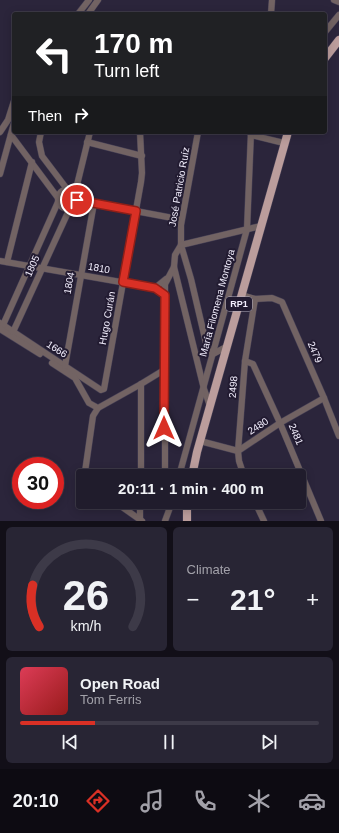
<!DOCTYPE html>
<html lang="en">
<head>
<meta charset="utf-8">
<style>
  body { margin:0; font-family:Helvetica,sans-serif; background:#282534; color:#f1f3f6; height:100vh; display:flex; flex-direction:column; font-size:15px; white-space:nowrap }
  * { box-sizing:border-box; margin:0 }
  p { font-size:13px; color:#a2a1a9 }
  .icon { flex:none; width:22px; height:22px; fill:none; stroke:currentColor; stroke-width:2; stroke-linecap:round; stroke-linejoin:round }
  .map { position:relative; height:521px; overflow:hidden }
  .details { display:flex; flex-direction:column; gap:6px; padding:6px; background:#120f18; flex:1 }
  .details>* { flex:none }
  .top-card { position:absolute; left:12px; top:12px; width:315px; height:122px; border-radius:4px; box-shadow:0 2px 10px #0003,0 0 0 1px #3d3a48; background:#202124; color:#fff; overflow:hidden }
  .speed { position:absolute; left:12px; top:457px; display:flex; gap:8px; font-size:20px; font-weight:700; text-align:center }
  .speed>* { display:grid; place-content:center; width:52px; height:52px; border-radius:50%; background:#201c2c; box-shadow:0 2px 10px #0003,0 0 0 1px #3d3a48; line-height:1 }
  .speed .limit { border:6px solid #d22; background:#fff; color:#111 }
  .pin { position:absolute; display:grid; place-items:center; width:34px; height:34px; color:#fff; margin:-17px; border:2px solid #fff; border-radius:50%; box-shadow:0 1px 4px #0007 }
  .me { position:absolute; width:44px; margin:-22px; rotate:0deg; stroke-linejoin:round; filter:drop-shadow(0 0 3px #0008) }
  .turn { display:flex; align-items:center; gap:14px; height:84px; padding:0 16px; font-size:18px }
  .turn .icon { width:52px; height:52px; stroke-width:2.5 }
  .turn b { display:block; font-size:28px; line-height:34px }
  .then { display:flex; align-items:center; height:38px; padding:0 16px; background:#0003; gap:8px; font-size:15px }
  .big { font-size:30px; font-weight:800; line-height:1.1 }
  .details .card { flex:1; display:flex; flex-direction:column; justify-content:center; gap:6px; min-width:0; padding:0 14px; border-radius:6px; background:#282534 }
  .details .dial { align-items:center; gap:0 }
  .dial svg { height:104px; overflow:visible; fill:none; stroke:#3d3a48; stroke-width:7; stroke-linecap:round; text-anchor:middle }
  .dial text { fill:#f1f3f6; stroke:none }
  .song { display:flex; align-items:center; gap:12px }
  .cover { width:48px; height:48px; border-radius:6px; background:linear-gradient(135deg,hsl(350 70% 55%),hsl(0 70% 35%)) }
  .played { height:4px; border-radius:2px; background:linear-gradient(90deg,#d93025 25%,#3d3a48 25%) }
  .keys { display:flex; justify-content:space-around; direction:ltr }
  .heat { display:flex; justify-content:space-between; align-items:center; font-size:22px; direction:ltr }
  .details .tiles { flex:1; display:grid; gap:6px; grid-template-columns:1fr 1fr }
  .card:last-child { grid-column:span 2 }
  .trip { position:absolute; left:76px; top:469px; width:230px; height:40px; border-radius:4px; background:#201c2c; box-shadow:0 2px 10px #0003,0 0 0 1px #3d3a48; font-weight:800; line-height:40px; text-align:center }
  .tabs { display:flex; height:64px; justify-content:space-around; align-items:center; background:#0d0b12; color:#a2a1a9 }
  .tabs .icon { width:28px; height:28px }
  .tabs .on { color:#d93025 }
  .tabs b { font-size:18px; color:#f1f3f6 }
  .map>svg:first-child { display:block }
  .lines { fill:none; stroke-linecap:round; stroke-linejoin:round }
  .minor-casing { stroke:#474156; stroke-width:7 }
  .major-casing { stroke:#474156; stroke-width:9 }
  .minor { stroke:#726363; stroke-width:6 }
  .major { stroke:#bb9d9c; stroke-width:8 }
  .route-casing { stroke:#8d1f18; stroke-width:10 }
  .route { stroke:#d93025; stroke-width:7 }
  .labels { text-anchor:middle; dominant-baseline:central; stroke-width:4; stroke-linejoin:round; paint-order:stroke }
  .shield { fill:#221b31; stroke:#b4afc0; stroke-width:1 }
  .shield-label { font-size:9px; font-weight:bold; fill:#f3effe }
  .street-label { font-size:10px; fill:#f3effe; stroke:#221b31 }
</style>
</head>
<body>
<div class="map">
<svg width="339" height="521" viewBox="0 0 339 521">
  <rect width="100%" height="100%" fill="#2b253b"/>
  <g class="lines">
    <defs>
      <g id="minor">
        <path d="M 334,0 L 339,2"/>
        <path d="M 78,14 L 89,0"/>
        <path d="M 88,14 L 98,0"/>
        <path d="M 271,14 L 272,0"/>
        <path d="M 325,32 L 339,15"/>
        <path d="M 0,132 L 8,120 L 14,101"/>
        <path d="M 41,132 L 39,142 L 42,156 L 67,189"/>
        <path d="M 198,132 L 181,225 L 181,245 L 191,279 L 206,343 L 209,350 L 213,354 L 226,347"/>
        <path d="M 11,135 L 58,198"/>
        <path d="M 251,135 L 284,143"/>
        <path d="M 87,142 L 142,156"/>
        <path d="M 0,174 L 14,123"/>
        <circle cx="68" cy="199" r="10"/>
        <path d="M 75,193 L 90,132"/>
        <path d="M 77,200 L 178,219"/>
        <path d="M 181,245 L 175,255 L 174,267 L 204,389 L 210,406"/>
        <path d="M 181,245 L 261,226"/>
        <path d="M 0,261 L 155,288"/>
        <path d="M 7,262 L 32,162"/>
        <path d="M 165,295 L 155,288 L 166,279"/>
        <path d="M 241,295 L 255,299 L 272,298 L 282,302 L 324,398 L 339,436"/>
        <path d="M 0,323 L 101,390 L 104,389 L 141,182 L 142,173 L 140,132"/>
        <path d="M 3,325 L 58,202"/>
        <path d="M 0,329 L 40,354"/>
        <path d="M 13,332 L 70,208"/>
        <path d="M 245,361 L 253,364 L 280,423 L 321,521"/>
        <path d="M 52,363 L 75,378 L 89,403 L 98,408"/>
        <path d="M 65,366 L 94,203"/>
        <path d="M 200,441 L 238,451 L 280,423 L 324,398"/>
        <path d="M 86,476 L 85,472 L 93,416 L 98,408 L 141,384 L 164,370"/>
        <path d="M 141,476 L 141,384"/>
        <path d="M 165,476 L 165,284 L 174,267"/>
        <path d="M 179,476 L 247,229 L 251,132"/>
        <path d="M 244,476 L 239,461 L 238,451 L 245,361 L 255,299"/>
        <path d="M 115,502 L 142,521"/>
        <path d="M 255,502 L 264,521"/>
        <path d="M 140,520 L 140,502"/>
        <path d="M 165,521 L 172,502"/>
      </g>
      <g id="major">
        <path d="M 325,58 L 339,40"/>
        <path d="M 192,476 L 197,452 L 210,406 L 288,132"/>
        <path d="M 187,521 L 187,502"/>
      </g>
    </defs>
    <!-- minor casing -->
    <use href="#minor" class="minor-casing"/>
    <!-- major casing -->
    <use href="#major" class="major-casing"/>
    <!-- minor -->
    <use href="#minor" class="minor"/>
    <!-- major -->
    <use href="#major" class="major"/>
  </g>
  <g class="lines">
    <defs>
      <path id="route" d="M 77,200 L 136,211 L 123,282 L 155,288 L 165,295 L 164,428"/>
    </defs>
    <!-- route casing -->
    <use href="#route" class="route-casing"/>
    <!-- route -->
    <use href="#route" class="route"/>
  </g>
  <g class="labels">
    <!-- shield labels -->
    <rect class="shield" x="226" y="297" width="26" height="14" rx="3"/>
    <g class="shield-label">
      <text x="239" y="304">RP1</text>
    </g>
    <!-- street labels -->
    <g class="street-label">
      <text transform="translate(179 187) rotate(-80)">José Patricio Ruíz</text>
      <text transform="translate(32 266) rotate(-66)">1805</text>
      <text transform="translate(99 268) rotate(10)">1810</text>
      <text transform="translate(69 283) rotate(-80)">1804</text>
      <text transform="translate(217 303) rotate(-75)">María Filomena Montoya</text>
      <text transform="translate(107 318) rotate(-80)">Hugo Curán</text>
      <text transform="translate(57 349) rotate(33)">1666</text>
      <text transform="translate(315 352) rotate(67)">2479</text>
      <text transform="translate(233 387) rotate(-86)">2498</text>
      <text transform="translate(258 426) rotate(-33)">2480</text>
      <text transform="translate(296 434) rotate(67)">2481</text>
    </g>
  </g>
</svg>
<div class="speed"><div class="limit">30</div></div>
<div class="pin" style="left:77px;top:200px;background:#d93025"><svg class="icon" aria-label="arrive" viewBox="0 0 24 24"><path d="M6 21V4h12l-3 4 3 4H6"/></svg></div>
<svg class="me" style="left:164px;top:428px" viewBox="-20 -20 40 40"><path d="M0-17L14 15 0 8-14 15z" fill="#d93025" stroke="#fff" stroke-width="4"/></svg>
<div class="trip">20:11 · 1 min · 400 m</div>
<div class="top-card">
<div class="turn"><svg class="icon" aria-label="left" viewBox="0 0 24 24"><path d="M17 20v-9H6M10 6l-5 5 5 5"/></svg><div><b>170 m</b>Turn left</div></div>
<div class="then">Then<svg class="icon" aria-label="right" viewBox="0 0 24 24"><path d="M7 20v-9h11M14 6l5 5-5 5"/></svg></div>
</div>
</div>
<section class="details">
<div class="tiles">
<div class="card dial"><svg viewBox="0 0 100 80">
<path d="M14 69A42 42 0 1 1 86 69"/>
<path d="M14 69A42 42 0 0 1 9 37" stroke="#d93025"/>
<text x="50" y="56" font-size="32" font-weight="700">26</text>
<text x="50" y="72" font-size="11">km/h</text>
</svg></div>
<div class="card"><p>Climate</p>
<div class="heat"><a>−</a><b class="big">21°</b><a>+</a></div>
</div>
<div class="card">
<div class="song"><i class="cover"></i><div><b>Open Road</b><p>Tom Ferris</p></div></div>
<div class="played"></div>
<div class="keys"><svg class="icon" aria-label="previous" viewBox="0 0 24 24"><path d="M18 5L8 12l10 7zM5 5v14"/></svg><svg class="icon" aria-label="pause" viewBox="0 0 24 24"><path d="M8 5v14M16 5v14"/></svg><svg class="icon" aria-label="next" viewBox="0 0 24 24"><path d="M6 5l10 7-10 7zM19 5v14"/></svg></div>
</div>
</div>
</section>
<nav class="tabs">
<b>20:10</b>
<svg class="icon on" aria-label="directions" viewBox="0 0 24 24"><path d="M12 3l9 9-9 9-9-9zM9 14v-3h6M13 9l2 2-2 2"/></svg>
<svg class="icon" aria-label="music" viewBox="0 0 24 24"><path d="M9 18V5l10-2v13"/><circle cx="6" cy="18" r="3"/><circle cx="16" cy="16" r="3"/></svg>
<svg class="icon" aria-label="phone" viewBox="0 0 24 24"><path d="M5 4h4l2 5-3 2q2 4 5 5l2-3 5 2v4C11 20 4 13 5 4z"/></svg>
<svg class="icon" aria-label="climate" viewBox="0 0 24 24"><path d="M12 3v18M4 7l16 10M4 17L20 7"/></svg>
<svg class="icon" aria-label="car" viewBox="0 0 24 24"><path d="M5 17H2v-5l4-1 3-4h7l3 4 3 1v5h-3M9 17h6M6 11h13"/><circle cx="7" cy="17" r="2"/><circle cx="17" cy="17" r="2"/></svg>
</nav>
</body>
</html>
